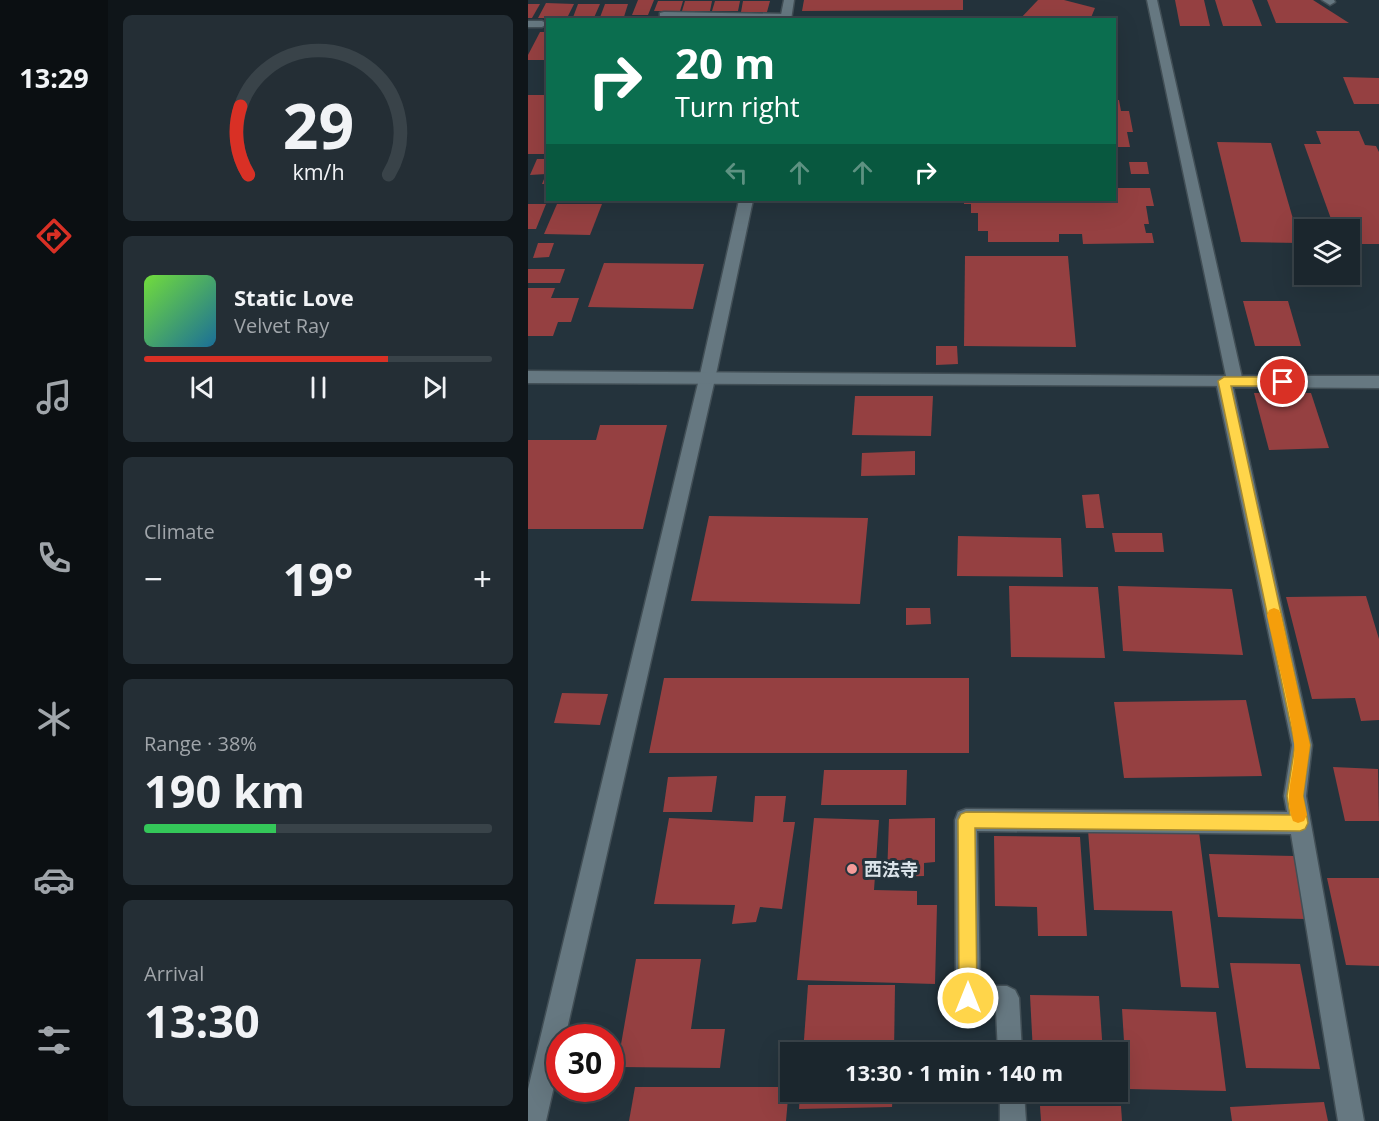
<!DOCTYPE html>
<html lang="en">
<head>
<meta charset="utf-8">
<style>
  body { margin:0; font-family:"Open Sans","Noto Sans JP",sans-serif; background:#242e35; color:#f1f3f6; height:100vh; display:flex; flex-direction:column; font-size:22px; white-space:nowrap }
  * { box-sizing:border-box; margin:0 }
  p { font-size:20px; color:#a0a5aa }
  .icon { flex:none; width:33px; height:33px; fill:none; stroke:currentColor; stroke-width:2; stroke-linecap:round; stroke-linejoin:round }
  .map { position:relative; flex:1; overflow:hidden }
  .details { display:flex; flex-direction:column; gap:15px; padding:15px; background:#0f1519; width:420px }
  .details>* { flex:none }
  .top-card { position:absolute; left:18px; top:18px; width:570px; height:183px; border-radius:0px; box-shadow:0 6px 24px #0002,0 0 0 2px #394349; background:#0b6e4f; color:#fff; overflow:hidden }
  .fabs { position:absolute; left:766px; top:219px; display:grid; gap:12px }
  .fabs a { display:grid; place-items:center; width:66px; height:66px; border-radius:0px; background:#1b262d; box-shadow:0 6px 24px #0002,0 0 0 2px #394349; font-size:30px }
  .speed { position:absolute; left:18px; top:1024px; display:flex; gap:12px; font-size:30px; font-weight:700; text-align:center }
  .speed>* { display:grid; place-content:center; width:78px; height:78px; border-radius:50%; background:#1b262d; box-shadow:0 6px 24px #0002,0 0 0 2px #394349; line-height:1 }
  .speed .limit { border:9px solid #d22; background:#fff; color:#111 }
  .pin { position:absolute; display:grid; place-items:center; width:51px; height:51px; color:#fff; margin:-26px; border:3px solid #fff; border-radius:50%; box-shadow:0 2px 6px #0007 }
  .me { position:absolute; width:66px; margin:-33px; rotate:0deg; stroke-linejoin:round; filter:drop-shadow(0 0 4px #0008) }
  .turn { display:flex; align-items:center; gap:21px; height:126px; padding:0 30px; font-size:27px }
  .turn .icon { width:78px; height:78px; stroke-width:2.5 }
  .turn b { display:block; font-size:42px; line-height:51px }
  .lanes { display:flex; align-items:center; height:57px; padding:0 30px; background:#0003; justify-content:center; gap:30px; direction:ltr }
  .lanes .off { opacity:.35 }
  .big { font-size:45px; font-weight:700; line-height:1.1 }
  .details .tile { flex:1; display:flex; flex-direction:column; justify-content:center; gap:9px; min-width:0; padding:0 21px; border-radius:9px; background:#242e35 }
  .details .dial { align-items:center; gap:0 }
  .dial svg { height:156px; overflow:visible; fill:none; stroke:#394349; stroke-width:7; stroke-linecap:round; text-anchor:middle }
  .dial text { fill:#f1f3f6; stroke:none }
  .song { display:flex; align-items:center; gap:18px }
  .cover { width:72px; height:72px; border-radius:9px; background:linear-gradient(135deg,hsl(100 70% 55%),hsl(200 70% 35%)) }
  .played { height:6px; border-radius:3px; background:linear-gradient(90deg,#d93025 70%,#394349 70%) }
  .keys { display:flex; justify-content:space-around; direction:ltr }
  .heat { display:flex; justify-content:space-between; align-items:center; font-size:33px; direction:ltr }
  .charge { height:9px; border-radius:4px; background:linear-gradient(90deg,#34c759 38%,#394349 0) }
  .trip { position:absolute; left:252px; top:1042px; width:348px; height:60px; border-radius:0px; background:#1b262d; box-shadow:0 6px 24px #0002,0 0 0 2px #394349; font-weight:700; line-height:60px; text-align:center }
  main { display:flex; flex:1; min-height:0 }
  .tabs { display:flex; flex-direction:column; width:108px; justify-content:space-around; align-items:center; background:#0b0f12; color:#a0a5aa }
  .tabs .icon { width:42px; height:42px }
  .tabs .selected { color:#d93025 }
  .tabs b { font-size:27px; color:#f1f3f6 }
  .map>svg:first-child { display:block }
  .building { fill:#954041 }
  .lines { fill:none; stroke-linecap:round; stroke-linejoin:round }
  .lane-casing { stroke:#424f56; stroke-width:3 }
  .street-casing { stroke:#424f56; stroke-width:3 }
  .secondary-casing { stroke:#424f56; stroke-width:3 }
  .lane { fill:#667881; fill-rule:evenodd }
  .street { fill:#667881; fill-rule:evenodd }
  .secondary { fill:#667881; fill-rule:evenodd }
  .route { fill:#ffd54a; stroke:#a68a30; stroke-width:1.5 }
  .slow { fill:#f59e0b }
  .poi-dot { fill:#f59b99; stroke:#24333c; stroke-width:2 }
  .labels { text-anchor:middle; dominant-baseline:central; stroke-width:6; stroke-linejoin:round; paint-order:stroke }
  .near-poi-label { font-size:18px; font-weight:bold; fill:#dae3e9; stroke:#24333c; text-anchor:start }
</style>
</head>
<body>
<main>
<nav class="tabs">
<b>13:29</b>
<svg class="icon selected" aria-label="directions" viewBox="0 0 24 24"><path d="M12 3l9 9-9 9-9-9zM9 14v-3h6M13 9l2 2-2 2"/></svg>
<svg class="icon" aria-label="music" viewBox="0 0 24 24"><path d="M9 18V5l10-2v13"/><circle cx="6" cy="18" r="3"/><circle cx="16" cy="16" r="3"/></svg>
<svg class="icon" aria-label="phone" viewBox="0 0 24 24"><path d="M5 4h4l2 5-3 2q2 4 5 5l2-3 5 2v4C11 20 4 13 5 4z"/></svg>
<svg class="icon" aria-label="climate" viewBox="0 0 24 24"><path d="M12 3v18M4 7l16 10M4 17L20 7"/></svg>
<svg class="icon" aria-label="car" viewBox="0 0 24 24"><path d="M5 17H2v-5l4-1 3-4h7l3 4 3 1v5h-3M9 17h6M6 11h13"/><circle cx="7" cy="17" r="2"/><circle cx="17" cy="17" r="2"/></svg>
<svg class="icon" aria-label="filters" viewBox="0 0 24 24"><path d="M4 7h16M4 17h16"/><circle cx="9" cy="7" r="2"/><circle cx="15" cy="17" r="2"/></svg>
</nav>
<section class="details">
<div class="tile dial"><svg viewBox="0 0 100 80">
<path d="M14 69A42 42 0 1 1 86 69"/>
<path d="M14 69A42 42 0 0 1 10 34" stroke="#d93025"/>
<text x="50" y="56" font-size="32" font-weight="700">29</text>
<text x="50" y="72" font-size="11">km/h</text>
</svg></div>
<div class="tile">
<div class="song"><i class="cover"></i><div><b>Static Love</b><p>Velvet Ray</p></div></div>
<div class="played"></div>
<div class="keys"><svg class="icon" aria-label="previous" viewBox="0 0 24 24"><path d="M18 5L8 12l10 7zM5 5v14"/></svg><svg class="icon" aria-label="pause" viewBox="0 0 24 24"><path d="M8 5v14M16 5v14"/></svg><svg class="icon" aria-label="next" viewBox="0 0 24 24"><path d="M6 5l10 7-10 7zM19 5v14"/></svg></div>
</div>
<div class="tile"><p>Climate</p>
<div class="heat"><a>−</a><b class="big">19°</b><a>+</a></div>
</div>
<div class="tile"><p>Range · 38%</p><b class="big">190 km</b><div class="charge"></div></div>
<div class="tile"><p>Arrival</p><b class="big">13:30</b></div>
</section>
<div class="map">
<svg width="851" height="1121" viewBox="0 0 851 1121">
  <rect width="100%" height="100%" fill="#24333c"/>
  <!-- building -->
  <g class="building">
    <path d="M 110,0 L 126,0 L 120,15 L 104,15 Z"/>
    <path d="M 276,0 L 435,0 L 435,10 L 274,11 Z"/>
    <path d="M 510,0 L 536,0 L 567,8 L 562,20 L 491,20 Z"/>
    <path d="M 647,0 L 676,0 L 682,26 L 652,26 Z"/>
    <path d="M 687,0 L 724,0 L 734,26 L 695,26 Z"/>
    <path d="M 739,0 L 785,0 L 821,23 L 748,23 Z"/>
    <path d="M 130,1 L 155,1 L 152,11 L 126,11 Z"/>
    <path d="M 157,1 L 184,1 L 182,11 L 154,11 Z"/>
    <path d="M 187,1 L 212,1 L 210,11 L 184,11 Z"/>
    <path d="M 215,1 L 242,1 L 239,12 L 213,12 Z"/>
    <path d="M 18,3 L 46,4 L 39,18 L 10,18 Z"/>
    <path d="M 0,4 L 12,4 L 4,18 L 0,18 Z"/>
    <path d="M 50,4 L 72,4 L 65,20 L 44,20 Z"/>
    <path d="M 77,4 L 100,4 L 95,20 L 71,20 Z"/>
    <path d="M 12,32 L 20,32 L 20,60 L 0,60 L 0,55 Z"/>
    <path d="M 815,77 L 851,78 L 851,104 L 826,104 Z"/>
    <rect x="0" y="95" width="20" height="59"/>
    <path d="M 586,100 L 591,100 L 593,111 L 601,111 L 605,132 L 599,132 L 602,147 L 586,147 Z"/>
    <path d="M 788,131 L 831,131 L 837,145 L 848,146 L 851,152 L 851,244 L 822,244 L 822,230 L 807,230 L 776,144 L 793,144 Z"/>
    <path d="M 689,142 L 743,143 L 772,243 L 713,242 Z"/>
    <path d="M 9,159 L 20,159 L 20,184 L 14,184 L 18,174 L 2,175 Z"/>
    <path d="M 601,162 L 619,162 L 621,174 L 603,174 Z"/>
    <path d="M 586,188 L 622,188 L 626,206 L 618,206 L 621,224 L 616,224 L 618,233 L 624,233 L 626,243 L 555,244 L 554,234 L 531,234 L 531,242 L 460,242 L 460,231 L 450,231 L 450,213 L 443,213 L 443,204 L 436,204 L 436,200 L 586,200 Z"/>
    <path d="M 0,204 L 18,204 L 8,229 L 0,229 Z"/>
    <path d="M 29,204 L 74,204 L 62,235 L 16,234 Z"/>
    <path d="M 10,243 L 26,243 L 21,257 L 5,258 Z"/>
    <path d="M 437,256 L 540,256 L 548,347 L 436,346 Z"/>
    <path d="M 76,263 L 176,264 L 165,309 L 60,307 Z"/>
    <path d="M 0,269 L 37,269 L 32,283 L 0,283 Z"/>
    <path d="M 0,288 L 27,288 L 23,298 L 51,298 L 43,322 L 30,322 L 25,336 L 0,336 Z"/>
    <path d="M 715,301 L 760,301 L 773,346 L 727,346 Z"/>
    <path d="M 408,346 L 429,346 L 430,364 L 408,365 Z"/>
    <path d="M 726,393 L 783,393 L 801,448 L 741,450 Z"/>
    <path d="M 327,396 L 405,396 L 403,436 L 324,435 Z"/>
    <path d="M 72,425 L 139,425 L 115,529 L 0,529 L 0,440 L 68,440 Z"/>
    <path d="M 387,451 L 387,475 L 333,476 L 334,453 Z"/>
    <path d="M 571,494 L 576,528 L 558,528 L 554,495 Z"/>
    <path d="M 181,516 L 340,518 L 332,604 L 163,601 Z"/>
    <path d="M 584,533 L 634,533 L 636,552 L 587,552 Z"/>
    <path d="M 430,536 L 533,538 L 535,577 L 429,576 Z"/>
    <path d="M 481,586 L 570,587 L 577,658 L 483,657 Z"/>
    <path d="M 590,586 L 704,589 L 715,655 L 595,651 Z"/>
    <path d="M 838,596 L 851,639 L 851,720 L 833,721 L 827,698 L 784,699 L 758,597 Z"/>
    <path d="M 378,608 L 402,608 L 403,624 L 378,625 Z"/>
    <path d="M 136,678 L 441,678 L 441,753 L 121,753 Z"/>
    <path d="M 34,693 L 80,694 L 72,725 L 26,723 Z"/>
    <path d="M 718,700 L 734,776 L 596,778 L 586,702 Z"/>
    <path d="M 805,767 L 850,769 L 851,821 L 817,821 Z"/>
    <path d="M 296,770 L 379,770 L 378,805 L 293,805 Z"/>
    <path d="M 189,776 L 184,812 L 135,812 L 140,777 Z"/>
    <path d="M 227,796 L 258,796 L 255,822 L 267,822 L 254,909 L 232,907 L 228,922 L 204,924 L 207,905 L 126,904 L 141,818 L 225,822 Z"/>
    <path d="M 286,818 L 351,820 L 346,890 L 389,891 L 389,905 L 409,905 L 407,984 L 269,980 Z"/>
    <path d="M 407,818 L 407,862 L 396,863 L 396,876 L 359,877 L 361,819 Z"/>
    <path d="M 560,830 L 671,832 L 691,988 L 653,987 L 644,911 L 566,910 Z"/>
    <path d="M 466,836 L 552,837 L 559,936 L 510,936 L 509,907 L 467,906 Z"/>
    <path d="M 681,854 L 766,856 L 778,919 L 690,917 Z"/>
    <path d="M 799,878 L 851,878 L 851,966 L 818,965 Z"/>
    <path d="M 108,959 L 173,959 L 163,1029 L 197,1029 L 192,1068 L 89,1067 Z"/>
    <path d="M 702,963 L 772,964 L 792,1069 L 718,1068 Z"/>
    <path d="M 280,985 L 367,985 L 366,1053 L 275,1053 Z"/>
    <path d="M 502,995 L 571,996 L 575,1053 L 505,1053 Z"/>
    <path d="M 594,1009 L 688,1012 L 698,1091 L 599,1089 Z"/>
    <path d="M 107,1087 L 261,1087 L 258,1121 L 101,1121 Z"/>
    <path d="M 272,1092 L 365,1092 L 364,1107 L 271,1109 Z"/>
    <path d="M 796,1102 L 800,1121 L 704,1121 L 702,1107 Z"/>
    <path d="M 512,1106 L 593,1106 L 594,1121 L 513,1121 Z"/>
  </g>
  <g class="lines">
    <defs>
      <g id="lane">
        <path d="M 136,12 L 258,14 L 263,17 L 261,20 L 132,17 L 132,13 Z"/>
        <path d="M 0,21 L 14,21 L 19,24 L 14,27 L 0,27 Z"/>
      </g>
      <g id="street">
        <path d="M 256,0 L 266,0 L 263,20 L 252,20 Z"/>
        <path d="M 794,0 L 806,0 L 807,2 L 802,5 Z"/>
        <path d="M 211,200 L 225,200 L 187,379 L 37,1038 L 32,1038 L 32,1060 L 18,1121 L 0,1121 L 0,1089 L 171,379 Z"/>
        <path d="M 696,376 L 851,376 L 851,388 L 705,387 L 784,745 L 778,796 L 836,1121 L 810,1121 L 763,834 L 449,831 L 452,986 L 479,986 L 487,990 L 491,998 L 494,1053 L 470,1053 L 468,1010 L 440,1010 L 432,1006 L 428,998 L 427,820 L 430,812 L 438,809 L 759,812 L 756,796 L 764,745 L 688,382 L 690,378 Z"/>
        <path d="M 472,1092 L 496,1092 L 498,1121 L 472,1121 Z"/>
      </g>
      <path id="secondary" d="M 619,0 L 629,0 L 715,382 L 713,386 L 0,383 L 0,371 L 698,376 Z"/>
    </defs>
    <!-- lane casing -->
    <use href="#lane" class="lane-casing"/>
    <!-- street casing -->
    <use href="#street" class="street-casing"/>
    <!-- secondary casing -->
    <use href="#secondary" class="secondary-casing"/>
    <!-- lane -->
    <use href="#lane" class="lane"/>
    <!-- street -->
    <use href="#street" class="street"/>
    <!-- secondary -->
    <use href="#secondary" class="secondary"/>
  </g>
  <!-- route -->
  <path class="route" d="M 696,377 L 755,377 L 761,382 L 755,386 L 703,386 L 782,745 L 775,796 L 780,823 L 777,829 L 772,831 L 447,828 L 449,998 L 446,1005 L 440,1007 L 433,1005 L 431,998 L 430,820 L 433,814 L 438,812 L 762,815 L 759,796 L 767,745 L 690,381 Z"/>
  <!-- slow -->
  <path class="slow" d="M 746,608 L 751,610 L 753,615 L 782,745 L 775,796 L 779,815 L 776,821 L 770,823 L 765,821 C 754,794 769,770 766,743 C 761,700 748,657 739,615 L 741,610 Z"/>
  <!-- markers -->
  <circle class="poi-dot" cx="324" cy="869" r="6"/>
  <g class="labels">
    <!-- near-poi labels -->
    <g class="near-poi-label">
      <text x="336" y="869">西法寺</text>
    </g>
  </g>
</svg>
<div class="fabs">
<a><svg class="icon" aria-label="layers" viewBox="0 0 24 24"><path d="M12 4l9 5-9 5-9-5zM3 14l9 5 9-5"/></svg></a>
</div>
<div class="speed"><div class="limit">30</div></div>
<div class="pin" style="left:755px;top:382px;background:#d93025"><svg class="icon" aria-label="arrive" viewBox="0 0 24 24"><path d="M6 21V4h12l-3 4 3 4H6"/></svg></div>
<svg class="me" style="left:440px;top:998px" viewBox="-20 -20 40 40"><circle r="17" fill="#ffd54a" stroke="#fff" stroke-width="3"/><path d="M0-11L8 9 0 5-8 9z" fill="#fff"/></svg>
<div class="trip">13:30 · 1 min · 140 m</div>
<div class="top-card">
<div class="turn"><svg class="icon" aria-label="right" viewBox="0 0 24 24"><path d="M7 20v-9h11M14 6l5 5-5 5"/></svg><div><b>20 m</b>Turn right</div></div>
<div class="lanes"><svg class="icon off" aria-label="left" viewBox="0 0 24 24"><path d="M17 20v-9H6M10 6l-5 5 5 5"/></svg><svg class="icon off" aria-label="ahead" viewBox="0 0 24 24"><path d="M12 20V5M6 11l6-6 6 6"/></svg><svg class="icon off" aria-label="ahead" viewBox="0 0 24 24"><path d="M12 20V5M6 11l6-6 6 6"/></svg><svg class="icon" aria-label="right" viewBox="0 0 24 24"><path d="M7 20v-9h11M14 6l5 5-5 5"/></svg></div>
</div>
</div>
</main>
</body>
</html>
